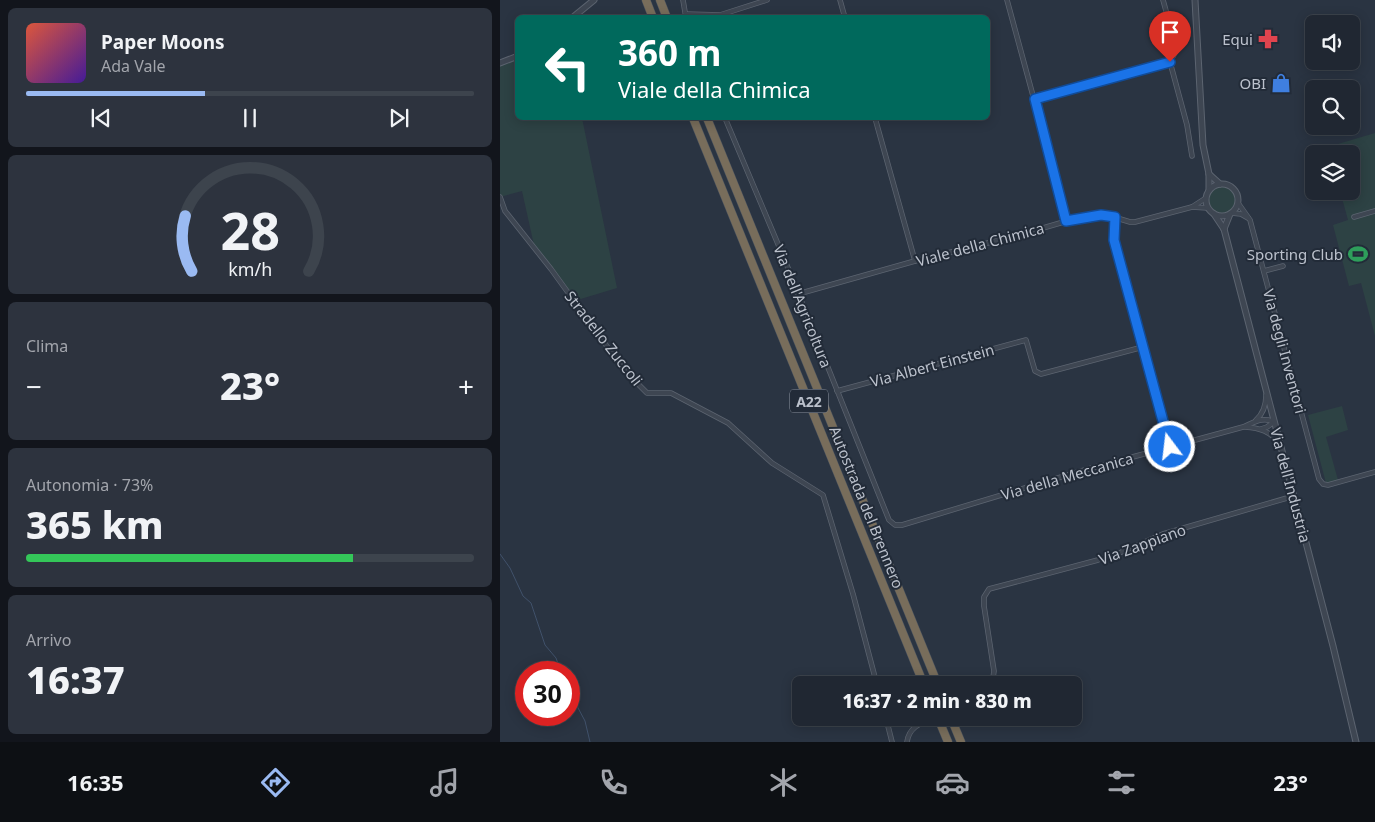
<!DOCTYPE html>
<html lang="it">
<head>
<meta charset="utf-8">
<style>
  body { margin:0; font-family:"Noto Sans",sans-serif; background:#2d333e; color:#f1f3f6; height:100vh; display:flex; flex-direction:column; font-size:19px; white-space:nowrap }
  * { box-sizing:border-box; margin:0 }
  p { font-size:16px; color:#a2a5ac }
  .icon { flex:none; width:28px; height:28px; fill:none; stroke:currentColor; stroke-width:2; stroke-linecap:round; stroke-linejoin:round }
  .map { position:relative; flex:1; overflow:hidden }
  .panel { display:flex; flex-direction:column; gap:8px; padding:8px; background:#12151c; width:500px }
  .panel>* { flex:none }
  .guide { position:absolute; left:15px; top:15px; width:475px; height:105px; border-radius:8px; box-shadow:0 2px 12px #0003,0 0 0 1px #3d444d; background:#00695c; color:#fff; overflow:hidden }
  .fabs { position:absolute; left:805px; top:15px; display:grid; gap:10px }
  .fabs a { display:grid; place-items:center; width:55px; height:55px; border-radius:8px; background:#202732; box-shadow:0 2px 12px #0003,0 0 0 1px #3d444d; font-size:25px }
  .speed { position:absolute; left:15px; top:661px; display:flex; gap:10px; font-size:25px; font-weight:700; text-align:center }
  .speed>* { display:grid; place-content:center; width:65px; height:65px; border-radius:50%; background:#202732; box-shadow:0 2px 12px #0003,0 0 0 1px #3d444d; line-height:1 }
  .speed .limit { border:8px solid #d22; background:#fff; color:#111 }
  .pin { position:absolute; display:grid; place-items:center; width:42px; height:42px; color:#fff; margin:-51px -21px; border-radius:50% 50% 50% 0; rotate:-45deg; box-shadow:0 0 5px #0007 }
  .pin .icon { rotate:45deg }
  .me { position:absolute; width:55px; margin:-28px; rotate:345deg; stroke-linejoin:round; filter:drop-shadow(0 0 4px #0008) }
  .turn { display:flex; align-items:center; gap:18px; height:105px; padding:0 20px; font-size:22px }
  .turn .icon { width:65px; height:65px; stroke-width:2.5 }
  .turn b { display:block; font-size:35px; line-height:42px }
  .big { font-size:38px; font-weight:800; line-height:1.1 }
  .panel .tile { flex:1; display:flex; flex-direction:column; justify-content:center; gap:8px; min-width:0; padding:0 18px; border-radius:8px; background:#2d333e }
  .panel .dial { align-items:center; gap:0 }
  .dial svg { height:130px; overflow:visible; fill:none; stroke:#3d444d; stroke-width:7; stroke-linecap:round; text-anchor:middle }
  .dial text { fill:#f1f3f6; stroke:none }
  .song { display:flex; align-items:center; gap:15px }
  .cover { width:60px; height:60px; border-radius:8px; background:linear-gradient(135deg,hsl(10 70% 55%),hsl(260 70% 35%)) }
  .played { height:5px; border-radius:2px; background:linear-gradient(90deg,#9abaf2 40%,#3d444d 40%) }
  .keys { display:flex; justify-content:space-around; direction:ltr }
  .heat { display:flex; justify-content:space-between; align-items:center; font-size:28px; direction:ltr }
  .charge { height:8px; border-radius:4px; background:linear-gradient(90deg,#34c759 73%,#3d444d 0) }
  .trip { position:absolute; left:292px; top:676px; width:290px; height:50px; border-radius:8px; background:#202732; box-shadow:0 2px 12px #0003,0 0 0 1px #3d444d; font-weight:800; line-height:50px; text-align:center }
  .menu { display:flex; height:80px; justify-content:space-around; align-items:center; background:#0d1014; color:#a2a5ac }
  .menu .icon { width:35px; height:35px }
  .menu .current { color:#9abaf2 }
  .menu b { font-size:22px; color:#f1f3f6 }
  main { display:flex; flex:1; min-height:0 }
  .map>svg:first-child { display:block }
  .green { fill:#2d4244 }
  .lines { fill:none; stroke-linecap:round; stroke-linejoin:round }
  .stream { stroke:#40516a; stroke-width:1 }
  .minor-casing { stroke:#5c6470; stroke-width:5.5 }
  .tertiary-casing { stroke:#5c6470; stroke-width:7 }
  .motorway-casing { stroke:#48515d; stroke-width:9 }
  .minor { stroke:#3e4652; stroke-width:4 }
  .tertiary { stroke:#3e4652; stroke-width:5 }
  .motorway { stroke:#786d5b; stroke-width:8 }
  .route-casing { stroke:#114b97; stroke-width:12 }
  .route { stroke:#1a73e8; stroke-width:9 }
  .labels { text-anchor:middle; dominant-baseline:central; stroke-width:4; stroke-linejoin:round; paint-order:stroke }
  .shield { fill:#222b38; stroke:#8d94a0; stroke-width:1 }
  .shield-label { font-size:14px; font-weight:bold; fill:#bbc1cc }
  .poi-label { font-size:15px; fill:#bbc1cc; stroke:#222b38; text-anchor:end }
  .street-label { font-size:15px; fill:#bbc1cc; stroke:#222b38 }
</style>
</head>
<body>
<main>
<section class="panel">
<div class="tile">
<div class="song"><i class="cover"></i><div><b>Paper Moons</b><p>Ada Vale</p></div></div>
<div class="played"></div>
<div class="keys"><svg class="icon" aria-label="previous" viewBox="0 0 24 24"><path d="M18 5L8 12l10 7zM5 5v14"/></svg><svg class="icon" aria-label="pause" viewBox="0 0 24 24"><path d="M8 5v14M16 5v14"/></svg><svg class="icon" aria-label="next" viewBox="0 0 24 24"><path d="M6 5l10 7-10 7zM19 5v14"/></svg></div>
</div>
<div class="tile dial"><svg viewBox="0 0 100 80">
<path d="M14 69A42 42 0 1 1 86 69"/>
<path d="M14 69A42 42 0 0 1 10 35" stroke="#9abaf2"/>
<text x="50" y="56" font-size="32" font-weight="700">28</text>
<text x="50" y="72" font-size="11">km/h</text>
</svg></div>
<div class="tile"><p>Clima</p>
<div class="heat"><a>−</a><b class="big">23°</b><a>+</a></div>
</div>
<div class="tile"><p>Autonomia · 73%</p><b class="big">365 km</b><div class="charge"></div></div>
<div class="tile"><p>Arrivo</p><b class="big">16:37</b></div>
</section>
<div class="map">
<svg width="875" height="742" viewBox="0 0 875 742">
  <rect width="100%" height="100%" fill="#2a3442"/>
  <!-- green -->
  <g class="green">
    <path d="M 17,56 L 18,118 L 82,118 L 117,288 L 74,301 L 36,254 L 22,191 L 0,197 L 0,61 Z"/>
    <path d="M 875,133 L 875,336 L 861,283 L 849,286 L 833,225 L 848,220 L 840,191 L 851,191 L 851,154 L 830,154 L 828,147 Z"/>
    <circle cx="722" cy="200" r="13"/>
    <path d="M 842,406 L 848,430 L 826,437 L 838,480 L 826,483 L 808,415 Z"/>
  </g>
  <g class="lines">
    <!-- stream -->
    <g class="stream">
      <path d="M 0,554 L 10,568 L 23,596 L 31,603 L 45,645 L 56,658 L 61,672"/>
      <path d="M 69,691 L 85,721 L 90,742"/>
    </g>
    <defs>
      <g id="minor">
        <path d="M 183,0 L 186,18"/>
        <path d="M 340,0 L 345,18"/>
        <path d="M 507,0 L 567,221"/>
        <path d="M 663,0 L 676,47 L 676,51 L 670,62"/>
        <path d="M 186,14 L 220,15 L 267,0"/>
        <path d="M 670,62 L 687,125 L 692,156"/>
        <path d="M 535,99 L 670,62"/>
        <path d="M 225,118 L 291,275 L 389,520 L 395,525 L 402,525 L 581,471 L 743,427 C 753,423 763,416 774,422 L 767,427 L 761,429"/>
        <path d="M 375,118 L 415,261"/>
        <path d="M 0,197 L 5,211 L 51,269 L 106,345 L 127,373 L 147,393 L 171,393 L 228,423 L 272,463 L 323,495 L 353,594 L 377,685"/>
        <path d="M 738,203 L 750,220 L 819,479 L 823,484 L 828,485 L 875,472"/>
        <path d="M 692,207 L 706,198"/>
        <path d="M 732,213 L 741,214 L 748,218"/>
        <path d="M 615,217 L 614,239 L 670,447"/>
        <path d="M 854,217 L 875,211"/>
        <path d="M 764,271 L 783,266"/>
        <path d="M 298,294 L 415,261 L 512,237 L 567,221 L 594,215 L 607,215 L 630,222 L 635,222 L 692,207 L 708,208"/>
        <path d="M 337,391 L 526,340 L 535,371 L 541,374 L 643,347"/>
        <path d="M 756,420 C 764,413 766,405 766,395"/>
        <path d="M 745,427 C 760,428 770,431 780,444"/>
        <path d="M 492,685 L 494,671 L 484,606 L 484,597 L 489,589 L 598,560 L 617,554 L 663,534 L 794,496"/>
        <path d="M 386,718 L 392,742"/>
        <path d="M 407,742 C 409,727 421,723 433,718"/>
      </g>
      <g id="tertiary">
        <path d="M 695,0 L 703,145 L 709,174 L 709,190"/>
        <path d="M 72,18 L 94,0"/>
        <path d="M 0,63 L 18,56"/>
        <path d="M 709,174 L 720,184"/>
        <circle cx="722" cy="200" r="16"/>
        <path d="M 714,214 L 724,229 L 833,646 L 856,742"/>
        <path d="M 724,229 L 730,214"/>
      </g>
      <g id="motorway">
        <path d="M 146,0 L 153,18"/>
        <path d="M 160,0 L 167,18"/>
        <path d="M 193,118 L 424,685"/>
        <path d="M 207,118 L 438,685"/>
        <path d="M 438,718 L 448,742"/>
        <path d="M 451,718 L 461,742"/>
      </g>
    </defs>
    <!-- minor casing -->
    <use href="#minor" class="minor-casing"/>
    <!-- tertiary casing -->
    <use href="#tertiary" class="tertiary-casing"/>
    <!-- motorway casing -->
    <use href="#motorway" class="motorway-casing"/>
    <!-- minor -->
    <use href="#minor" class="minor"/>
    <!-- tertiary -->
    <use href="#tertiary" class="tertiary"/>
    <!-- motorway -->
    <use href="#motorway" class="motorway"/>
  </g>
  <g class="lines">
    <defs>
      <path id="route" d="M 670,447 L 614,240 L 615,217 L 601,215 L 566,221 L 535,99 L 670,62"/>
    </defs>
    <!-- route casing -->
    <use href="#route" class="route-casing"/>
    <!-- route -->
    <use href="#route" class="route"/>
  </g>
  <!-- icons -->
  <defs>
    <symbol id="pharmacy-bare" viewBox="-9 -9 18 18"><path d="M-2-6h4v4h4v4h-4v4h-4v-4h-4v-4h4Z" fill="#e0444e" stroke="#222b38" stroke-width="2.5" paint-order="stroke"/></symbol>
    <symbol id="shop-bare" viewBox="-9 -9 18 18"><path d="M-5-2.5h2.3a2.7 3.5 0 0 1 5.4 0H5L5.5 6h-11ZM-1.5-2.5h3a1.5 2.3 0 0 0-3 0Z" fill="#3f7fe0" stroke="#222b38" stroke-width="2.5" paint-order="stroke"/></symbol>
    <symbol id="stadium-bare" viewBox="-9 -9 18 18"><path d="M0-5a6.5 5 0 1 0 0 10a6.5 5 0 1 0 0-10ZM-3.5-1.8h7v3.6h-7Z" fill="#2e9e5b" stroke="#222b38" stroke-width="2.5" paint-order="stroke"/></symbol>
  </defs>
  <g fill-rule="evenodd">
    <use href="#pharmacy-bare" x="754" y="25" width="28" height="28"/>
    <use href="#shop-bare" x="767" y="69" width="28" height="28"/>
    <use href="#stadium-bare" x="844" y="240" width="28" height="28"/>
  </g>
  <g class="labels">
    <!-- shield labels -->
    <rect class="shield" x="290" y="389.5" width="38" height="23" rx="4"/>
    <g class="shield-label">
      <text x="309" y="401">A22</text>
    </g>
    <!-- poi labels -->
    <g class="poi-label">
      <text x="753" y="39">Equi</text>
      <text x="766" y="83">OBI</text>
      <text x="843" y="254">Sporting Club</text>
    </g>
    <!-- street labels -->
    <g class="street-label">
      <text transform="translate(480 244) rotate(-15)">Viale della Chimica</text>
      <text transform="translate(303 306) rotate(68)">Via dell'Agricoltura</text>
      <text transform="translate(104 338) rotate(52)">Stradello Zuccoli</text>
      <text transform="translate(785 351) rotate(75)">Via degli Inventori</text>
      <text transform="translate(432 365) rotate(-15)">Via Albert Einstein</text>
      <text transform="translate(567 476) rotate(-16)">Via della Meccanica</text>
      <text transform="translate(791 485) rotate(75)">Via dell'Industria</text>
      <text transform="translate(367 507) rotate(68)">Autostrada del Brennero</text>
      <text transform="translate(642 544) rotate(-20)">Via Zappiano</text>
    </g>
  </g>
</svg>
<div class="fabs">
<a><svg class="icon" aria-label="sound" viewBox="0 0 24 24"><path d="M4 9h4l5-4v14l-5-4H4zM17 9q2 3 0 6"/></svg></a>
<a><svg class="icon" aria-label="search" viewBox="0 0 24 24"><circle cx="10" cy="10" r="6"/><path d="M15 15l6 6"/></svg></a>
<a><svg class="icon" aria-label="layers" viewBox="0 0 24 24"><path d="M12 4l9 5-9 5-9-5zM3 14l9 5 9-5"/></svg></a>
</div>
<div class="speed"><div class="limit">30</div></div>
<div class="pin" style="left:670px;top:62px;background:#d93025"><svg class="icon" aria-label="arrive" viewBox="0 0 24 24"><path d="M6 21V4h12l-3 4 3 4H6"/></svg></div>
<svg class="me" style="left:670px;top:447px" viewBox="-20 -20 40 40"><circle r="17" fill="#1a73e8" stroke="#fff" stroke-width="3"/><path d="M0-11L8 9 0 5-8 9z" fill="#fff"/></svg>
<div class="trip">16:37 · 2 min · 830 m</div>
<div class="guide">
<div class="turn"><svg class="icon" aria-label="left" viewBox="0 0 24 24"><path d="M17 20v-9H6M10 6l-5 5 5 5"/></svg><div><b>360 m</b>Viale della Chimica</div></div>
</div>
</div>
</main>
<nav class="menu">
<b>16:35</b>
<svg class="icon current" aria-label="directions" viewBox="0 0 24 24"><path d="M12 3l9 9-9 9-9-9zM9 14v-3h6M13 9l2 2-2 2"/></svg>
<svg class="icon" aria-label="music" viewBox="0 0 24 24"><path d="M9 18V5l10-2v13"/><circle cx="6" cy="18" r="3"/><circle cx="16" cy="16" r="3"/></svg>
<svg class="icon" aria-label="phone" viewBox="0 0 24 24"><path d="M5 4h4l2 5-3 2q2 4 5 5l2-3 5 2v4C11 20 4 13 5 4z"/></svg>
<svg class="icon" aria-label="climate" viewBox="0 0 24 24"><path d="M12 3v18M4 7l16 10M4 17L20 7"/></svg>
<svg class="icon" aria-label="car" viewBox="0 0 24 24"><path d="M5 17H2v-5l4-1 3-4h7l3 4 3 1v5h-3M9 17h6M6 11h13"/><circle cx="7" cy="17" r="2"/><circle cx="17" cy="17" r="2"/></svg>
<svg class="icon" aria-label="filters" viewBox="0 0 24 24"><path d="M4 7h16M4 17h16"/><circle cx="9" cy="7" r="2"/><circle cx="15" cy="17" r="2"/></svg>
<b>23°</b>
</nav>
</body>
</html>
